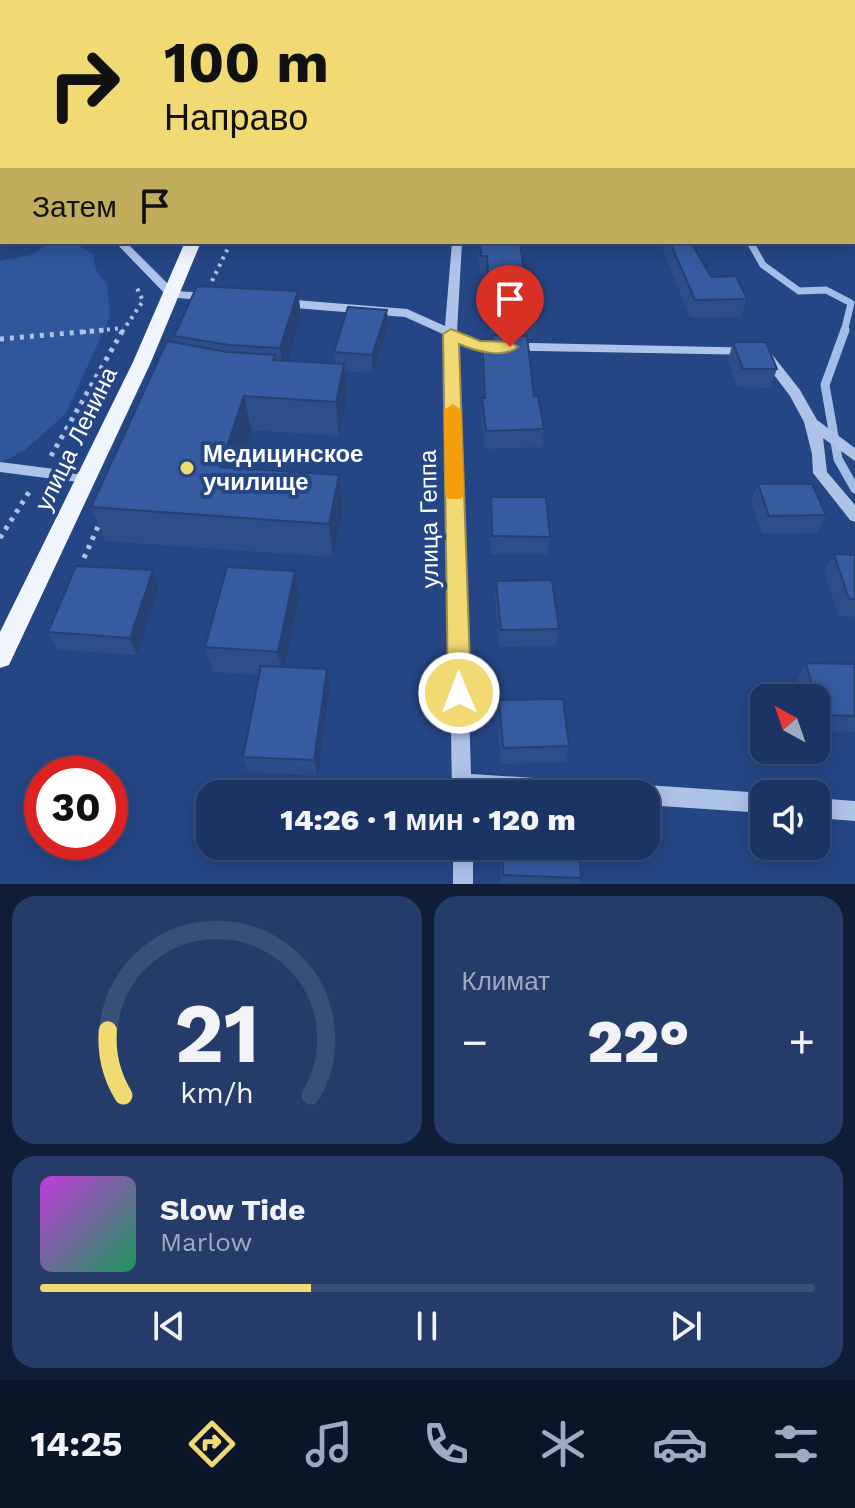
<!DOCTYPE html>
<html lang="ru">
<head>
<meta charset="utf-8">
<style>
  body { margin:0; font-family:"Work Sans",sans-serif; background:#253c6a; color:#f1f3f6; height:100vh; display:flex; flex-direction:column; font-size:30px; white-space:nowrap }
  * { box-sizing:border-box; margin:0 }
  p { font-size:26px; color:#a0aabf }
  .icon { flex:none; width:44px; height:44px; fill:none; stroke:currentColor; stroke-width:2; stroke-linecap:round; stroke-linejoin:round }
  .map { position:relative; height:884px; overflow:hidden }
  .side { display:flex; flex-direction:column; gap:12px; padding:12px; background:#0f1d37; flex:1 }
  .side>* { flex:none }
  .guide { position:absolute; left:0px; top:0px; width:856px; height:244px; box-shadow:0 4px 20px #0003,0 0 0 2px #3a4f78; background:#f1d973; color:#111; overflow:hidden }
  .needle { width:52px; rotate:320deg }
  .buttons { position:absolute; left:750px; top:684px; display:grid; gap:16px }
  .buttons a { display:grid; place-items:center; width:80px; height:80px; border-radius:16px; background:#1c3464; box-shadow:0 4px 20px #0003,0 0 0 2px #3a4f78; font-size:40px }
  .speed { position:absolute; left:24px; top:756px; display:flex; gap:16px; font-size:40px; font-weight:700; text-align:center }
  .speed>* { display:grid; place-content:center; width:104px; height:104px; border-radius:50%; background:#1c3464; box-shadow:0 4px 20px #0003,0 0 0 2px #3a4f78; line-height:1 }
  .speed .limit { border:12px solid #d22; background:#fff; color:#111 }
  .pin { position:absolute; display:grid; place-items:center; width:68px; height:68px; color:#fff; margin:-82px -34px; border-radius:50% 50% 50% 0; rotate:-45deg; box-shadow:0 0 8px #0007 }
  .pin .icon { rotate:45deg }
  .me { position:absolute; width:88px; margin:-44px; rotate:359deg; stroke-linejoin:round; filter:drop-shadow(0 0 6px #0008) }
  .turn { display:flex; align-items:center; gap:28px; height:168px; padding:0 32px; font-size:36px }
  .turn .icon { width:104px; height:104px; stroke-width:2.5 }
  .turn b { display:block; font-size:56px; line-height:68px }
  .then { display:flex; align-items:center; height:76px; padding:0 32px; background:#0003; gap:16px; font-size:30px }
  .big { font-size:60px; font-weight:800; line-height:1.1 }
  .side .widget { flex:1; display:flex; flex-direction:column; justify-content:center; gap:12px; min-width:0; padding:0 28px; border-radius:24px; background:#253c6a }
  .side .dial { align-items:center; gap:0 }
  .dial svg { height:208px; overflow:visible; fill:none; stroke:#3a4f78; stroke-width:7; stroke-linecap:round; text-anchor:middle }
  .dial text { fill:#f1f3f6; stroke:none }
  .song { display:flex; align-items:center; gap:24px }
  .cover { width:96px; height:96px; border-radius:12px; background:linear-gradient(135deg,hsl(290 70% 55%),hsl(150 70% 35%)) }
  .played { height:8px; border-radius:4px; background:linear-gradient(90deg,#f1d973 35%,#3a4f78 35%) }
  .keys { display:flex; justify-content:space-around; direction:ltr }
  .heat { display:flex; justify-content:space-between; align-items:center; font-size:44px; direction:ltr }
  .side .tiles { flex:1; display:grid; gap:12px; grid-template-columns:1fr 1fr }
  .widget:last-child { grid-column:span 2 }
  .trip { position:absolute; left:196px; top:780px; width:464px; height:80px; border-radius:24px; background:#1c3464; box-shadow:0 4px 20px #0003,0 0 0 2px #3a4f78; font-weight:800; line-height:80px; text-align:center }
  .dock { display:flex; height:128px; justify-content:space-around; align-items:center; background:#0b1528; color:#a0aabf }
  .dock .icon { width:56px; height:56px }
  .dock .on { color:#f1d973 }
  .dock b { font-size:36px; color:#f1f3f6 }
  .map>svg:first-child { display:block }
  .green { fill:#30569c }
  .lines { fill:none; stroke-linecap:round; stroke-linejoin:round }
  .stream-far1 { stroke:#a3bde9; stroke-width:7 }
  .stream { stroke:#a3bde9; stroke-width:9 }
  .path-far1 { stroke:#afc3e8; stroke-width:4; stroke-dasharray:3 5; stroke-linecap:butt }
  .path { stroke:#afc3e8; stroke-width:5; stroke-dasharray:4 6; stroke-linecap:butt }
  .minor { fill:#afc3e8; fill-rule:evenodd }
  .major { fill:#f1f5fe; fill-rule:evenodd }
  .wall { fill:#2e4e8a }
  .shaded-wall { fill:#264071 }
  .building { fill:#365ba1; stroke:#264071; stroke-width:2 }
  .route { fill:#f1d973; stroke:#9d8d4b; stroke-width:2 }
  .slow { fill:#f59e0b }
  .poi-dot { fill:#f1d973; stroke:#254685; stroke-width:3 }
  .labels { text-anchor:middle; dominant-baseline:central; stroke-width:8; stroke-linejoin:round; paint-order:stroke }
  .street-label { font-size:24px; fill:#fff; stroke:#254685 }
  .poi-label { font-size:24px; font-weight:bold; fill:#fff; stroke:#254685; text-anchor:start }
</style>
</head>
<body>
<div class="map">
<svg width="855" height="884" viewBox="0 0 855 884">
  <rect width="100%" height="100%" fill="#254685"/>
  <!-- green -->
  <path class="green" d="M 52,242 L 74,242 L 93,255 L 96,270 L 107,285 L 110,317 L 66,413 L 25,450 L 0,463 L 0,261 L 31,255 Z"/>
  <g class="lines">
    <!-- stream-far1 -->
    <path class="stream-far1" d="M 750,242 L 763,265 L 799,291 L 826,290 L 851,303 L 844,332"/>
    <!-- stream -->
    <path class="stream" d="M 845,330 L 825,385 L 838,459 L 855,489"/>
    <!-- path-far1 -->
    <g class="path-far1">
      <path d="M 212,281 L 231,242"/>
      <path d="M 83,332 L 123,328"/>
      <path d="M 122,332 L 143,301 L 137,288"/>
    </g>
    <!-- path -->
    <g class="path">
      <path d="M 0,339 L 105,330"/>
      <path d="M 51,456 L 123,330"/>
      <path d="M 0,538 L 31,489"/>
      <path d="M 84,558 L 100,522"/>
    </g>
    <!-- minor -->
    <g class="minor">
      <rect x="447" y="0" width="8" height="2"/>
      <path d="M 591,0 L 599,0 L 590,2 Z"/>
      <rect x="854" y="22" width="1" height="4"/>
      <path d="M 0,96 L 2,97 L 2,105 L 0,104 Z"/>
      <rect x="854" y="142" width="1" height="7"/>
      <path d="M 115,242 L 126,242 L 175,291 L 210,293 L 216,297 L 210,301 L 168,297 Z"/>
      <path d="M 452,242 L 462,242 L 457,332 L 480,342 L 767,348 L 800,390 L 817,420 L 855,448 L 855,461 L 823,438 L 827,472 L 855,505 L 855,522 L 850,520 L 813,473 L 812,454 L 804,422 L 790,396 L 759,355 L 478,350 L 457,341 L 471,774 L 630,784 L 637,787 L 638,791 L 646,785 L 764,793 L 764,813 L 646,805 L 646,794 L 452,794 L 445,335 L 405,317 L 283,307 L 277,303 L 283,299 L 407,309 L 445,326 Z"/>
      <path d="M 0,462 L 86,473 L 91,474 L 93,478 L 91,482 L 86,483 L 0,472 Z"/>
      <path d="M 816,798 L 855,801 L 855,821 L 816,818 Z"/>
      <rect x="453" y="846" width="20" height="38"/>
    </g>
    <!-- major -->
    <path class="major" d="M 185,242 L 201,242 L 151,362 L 9,665 L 0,668 L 0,632 L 133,362 Z"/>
  </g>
  <!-- wall -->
  <g class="wall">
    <path d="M 0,0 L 64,0 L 65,2 L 2,2 L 2,73 L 0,70 Z"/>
    <path d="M 69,0 L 140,0 L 141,2 L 70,2 Z"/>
    <path d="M 478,242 L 520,242 L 525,279 L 537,320 L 535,338 L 528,338 L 534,396 L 544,429 L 542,447 L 485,449 L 481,416 L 482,398 L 483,398 L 481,357 L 482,339 L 490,339 L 486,274 L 480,274 Z"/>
    <path d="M 660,242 L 691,242 L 711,277 L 747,299 L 741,317 L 690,318 Z"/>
    <path d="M 298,291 L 301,318 L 288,361 L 335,364 L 334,352 L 387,310 L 388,328 L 373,373 L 345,371 L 347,398 L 339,436 L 251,430 L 238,468 L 339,475 L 343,509 L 333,557 L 105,541 L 91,507 L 176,343 L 174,336 Z"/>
    <path d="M 733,342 L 777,369 L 770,388 L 737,387 L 728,360 Z"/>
    <path d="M 758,484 L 826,515 L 817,533 L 762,534 L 751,503 Z"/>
    <path d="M 491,497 L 550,537 L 547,554 L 491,554 L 489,515 Z"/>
    <path d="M 834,554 L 855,555 L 855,617 L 839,616 L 824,572 Z"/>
    <path d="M 295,571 L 300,596 L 285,668 L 330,686 L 318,776 L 248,772 L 243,757 L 259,675 L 213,672 L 205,647 Z"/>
    <path d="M 496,581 L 559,629 L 556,646 L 499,647 L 495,599 Z"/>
    <path d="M 159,588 L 137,655 L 57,650 L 48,632 Z"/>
    <path d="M 806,663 L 855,664 L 855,732 L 816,731 L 816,698 L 801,698 L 796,679 Z"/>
    <path d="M 499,700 L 569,746 L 566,762 L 501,764 L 497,716 Z"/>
    <path d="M 500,846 L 579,846 L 581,878 L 579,884 L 501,884 Z"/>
  </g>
  <!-- shaded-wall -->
  <g class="shaded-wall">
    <path d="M 0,0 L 64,0 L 65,2 L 2,2 L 2,13 L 0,13 Z"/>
    <path d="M 239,0 L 253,0 L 252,2 L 238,2 Z"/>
    <path d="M 2,187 L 2,223 L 0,224 L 0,188 Z"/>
    <path d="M 298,291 L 301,318 L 284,375 L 280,348 Z"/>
    <path d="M 387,310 L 388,328 L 373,373 L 372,355 Z"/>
    <path d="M 344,364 L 347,398 L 339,436 L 336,402 Z"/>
    <path d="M 244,396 L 251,430 L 228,501 L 220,467 Z"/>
    <path d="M 339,475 L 343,509 L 333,557 L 329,524 Z"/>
    <path d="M 153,570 L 159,588 L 137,655 L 130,638 Z"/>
    <path d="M 295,571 L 300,596 L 283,676 L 278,652 Z"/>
    <path d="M 327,669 L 330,686 L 318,776 L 314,760 Z"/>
  </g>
  <!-- building -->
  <g class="building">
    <path d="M 207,0 L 239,0 L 238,2 L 245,2 L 206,2 Z"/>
    <path d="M 334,0 L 424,0 L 423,2 L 333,2 Z"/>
    <rect x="463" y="0" width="31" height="2"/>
    <path d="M 676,0 L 764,0 L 766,2 L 677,2 Z"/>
    <path d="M 0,5 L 2,7 L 2,58 L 0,55 Z"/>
    <path d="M 0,137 L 2,140 L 2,187 L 0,188 Z"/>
    <path d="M 480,242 L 520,242 L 525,279 L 532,279 L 537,320 L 491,321 L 487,256 L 481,256 Z"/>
    <path d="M 670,242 L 691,242 L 711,277 L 736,276 L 747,299 L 695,300 Z"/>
    <path d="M 197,286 L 298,291 L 280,348 L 229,345 L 174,336 Z"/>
    <path d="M 348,307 L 387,310 L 372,355 L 334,352 Z"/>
    <path d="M 492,335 L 527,336 L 534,396 L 538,396 L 544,429 L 486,431 L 482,398 L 485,398 L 482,339 L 493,339 Z"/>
    <path d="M 167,341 L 227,352 L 275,355 L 273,360 L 344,364 L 336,402 L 244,396 L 220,467 L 339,475 L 329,524 L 91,507 Z"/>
    <path d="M 733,342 L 766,342 L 777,369 L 743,369 Z"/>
    <path d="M 758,484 L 812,484 L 826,515 L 769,516 Z"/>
    <path d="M 491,497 L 546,497 L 550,537 L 492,536 Z"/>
    <path d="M 834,554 L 855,555 L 855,599 L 849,599 Z"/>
    <path d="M 76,566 L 153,570 L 130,638 L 48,632 Z"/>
    <path d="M 227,567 L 295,571 L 278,652 L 205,647 Z"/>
    <path d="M 552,580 L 559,629 L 501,630 L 496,581 Z"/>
    <path d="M 806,663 L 855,664 L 855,716 L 820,715 Z"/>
    <path d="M 261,666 L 327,669 L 314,760 L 243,757 Z"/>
    <path d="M 563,699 L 569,746 L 503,748 L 499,700 Z"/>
    <path d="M 503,846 L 579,846 L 581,878 L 503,875 Z"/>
  </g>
  <!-- route -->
  <path class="route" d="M 451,329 L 480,341 L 510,342 L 518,347 C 504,359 475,351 459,344 L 471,693 L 467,701 L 459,704 L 451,701 L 448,693 L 443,334 Z"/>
  <!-- slow -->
  <path class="slow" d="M 453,404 L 461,410 L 464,494 L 461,499 L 448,499 L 445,494 L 444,410 Z"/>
  <!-- markers -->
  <circle class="poi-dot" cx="187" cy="468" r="8"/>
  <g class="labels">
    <!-- street labels -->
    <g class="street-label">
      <text transform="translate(76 439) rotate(-64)">улица Ленина</text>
      <text transform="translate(429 519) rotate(-91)">улица Геппа</text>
    </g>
    <!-- poi labels -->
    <g class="poi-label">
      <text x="203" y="454">Медицинское<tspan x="203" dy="28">училище</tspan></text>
    </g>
  </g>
</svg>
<div class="buttons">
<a><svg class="needle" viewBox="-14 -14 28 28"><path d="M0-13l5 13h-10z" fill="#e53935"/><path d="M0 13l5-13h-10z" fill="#a0aabf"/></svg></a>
<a><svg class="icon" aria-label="sound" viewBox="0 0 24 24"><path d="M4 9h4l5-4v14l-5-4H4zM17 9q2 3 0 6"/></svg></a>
</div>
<div class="speed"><div class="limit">30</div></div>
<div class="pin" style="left:510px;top:347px;background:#d93025"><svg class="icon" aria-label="arrive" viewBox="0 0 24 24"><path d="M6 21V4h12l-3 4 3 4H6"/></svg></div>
<svg class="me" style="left:459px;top:693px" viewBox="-20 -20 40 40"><circle r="17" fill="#f1d973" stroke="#fff" stroke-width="3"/><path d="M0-11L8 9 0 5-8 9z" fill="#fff"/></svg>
<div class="trip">14:26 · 1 мин · 120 m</div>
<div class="guide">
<div class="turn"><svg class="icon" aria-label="right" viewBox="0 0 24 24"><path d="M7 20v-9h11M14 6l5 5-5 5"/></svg><div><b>100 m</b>Направо</div></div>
<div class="then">Затем<svg class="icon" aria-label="arrive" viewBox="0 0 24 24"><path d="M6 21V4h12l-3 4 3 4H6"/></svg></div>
</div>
</div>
<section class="side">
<div class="tiles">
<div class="widget dial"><svg viewBox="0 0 100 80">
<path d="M14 69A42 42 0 1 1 86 69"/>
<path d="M14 69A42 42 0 0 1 8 44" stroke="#f1d973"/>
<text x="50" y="56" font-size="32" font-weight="700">21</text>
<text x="50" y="72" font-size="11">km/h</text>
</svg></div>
<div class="widget"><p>Климат</p>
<div class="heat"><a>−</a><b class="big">22°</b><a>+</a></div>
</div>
<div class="widget">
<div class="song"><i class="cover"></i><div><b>Slow Tide</b><p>Marlow</p></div></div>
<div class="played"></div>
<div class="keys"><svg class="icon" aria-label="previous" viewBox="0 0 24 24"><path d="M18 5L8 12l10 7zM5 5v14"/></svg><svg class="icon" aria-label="pause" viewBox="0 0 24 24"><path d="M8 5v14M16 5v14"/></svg><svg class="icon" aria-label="next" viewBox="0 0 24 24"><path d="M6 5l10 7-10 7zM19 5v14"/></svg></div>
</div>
</div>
</section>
<nav class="dock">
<b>14:25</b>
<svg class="icon on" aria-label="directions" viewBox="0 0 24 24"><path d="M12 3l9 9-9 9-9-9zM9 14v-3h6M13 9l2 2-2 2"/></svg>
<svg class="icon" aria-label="music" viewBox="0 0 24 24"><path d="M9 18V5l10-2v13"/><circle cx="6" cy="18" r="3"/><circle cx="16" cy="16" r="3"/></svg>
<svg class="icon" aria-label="phone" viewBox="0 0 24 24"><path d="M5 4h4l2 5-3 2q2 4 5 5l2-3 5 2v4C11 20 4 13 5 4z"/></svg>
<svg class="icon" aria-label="climate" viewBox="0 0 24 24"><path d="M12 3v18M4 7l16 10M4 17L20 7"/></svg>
<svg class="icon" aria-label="car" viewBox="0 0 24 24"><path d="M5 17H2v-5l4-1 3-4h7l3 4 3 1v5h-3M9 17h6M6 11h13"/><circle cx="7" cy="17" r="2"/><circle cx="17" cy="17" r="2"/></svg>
<svg class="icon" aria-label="filters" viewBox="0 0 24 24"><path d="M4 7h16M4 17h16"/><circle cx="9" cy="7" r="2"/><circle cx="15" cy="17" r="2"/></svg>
</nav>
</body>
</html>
